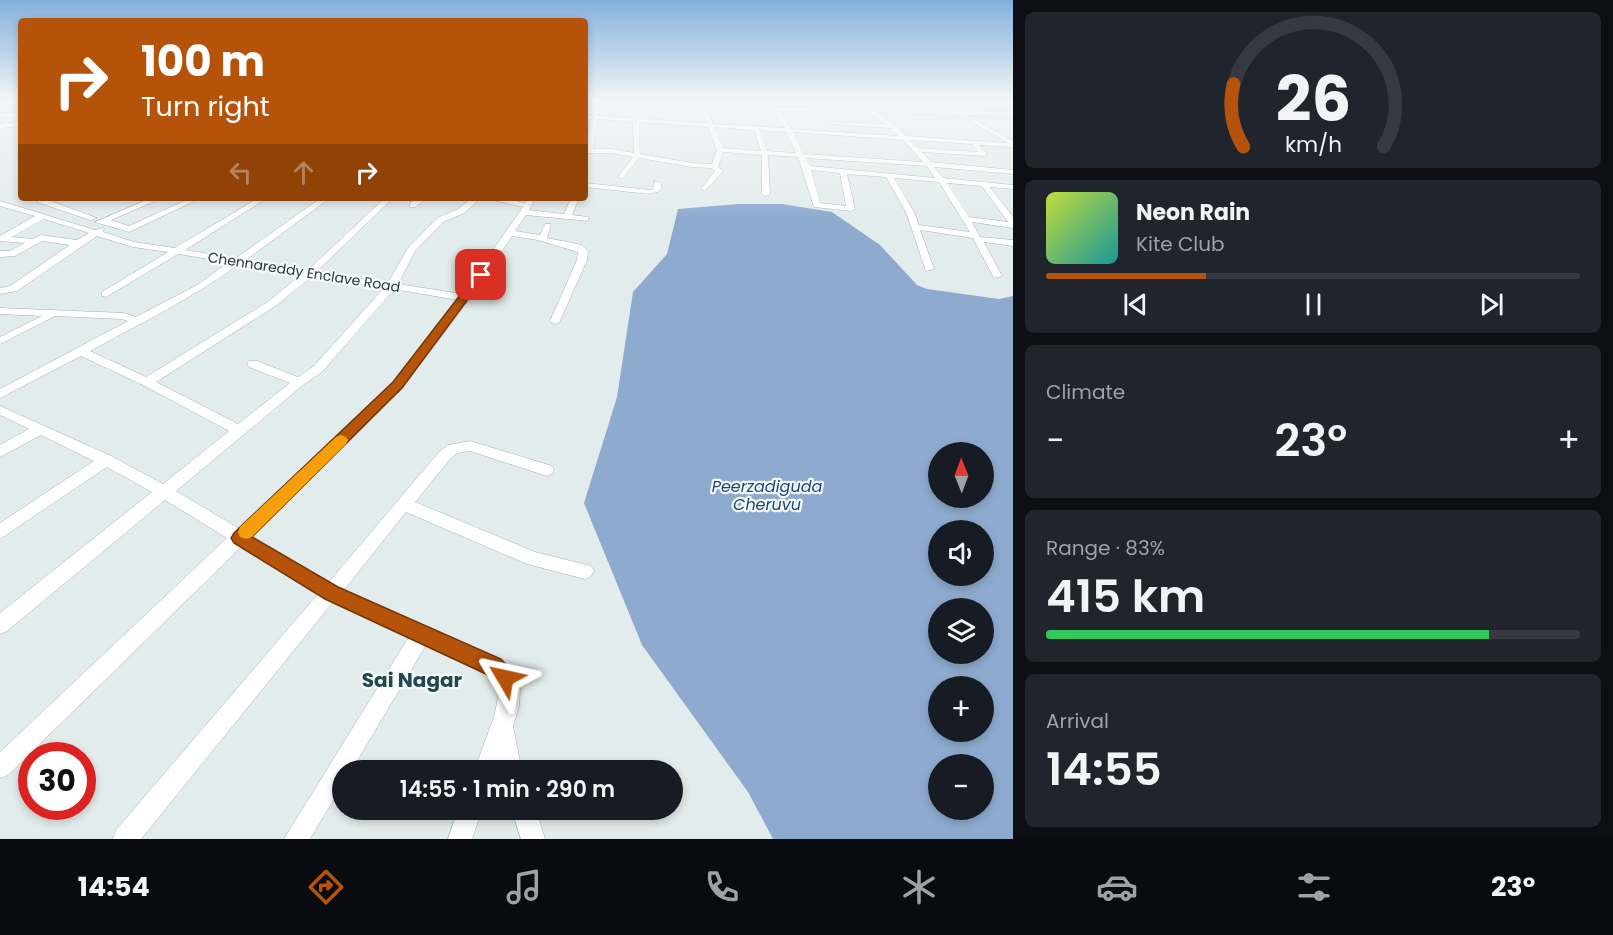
<!DOCTYPE html>
<html lang="en">
<head>
<meta charset="utf-8">
<style>
  body { margin:0; font-family:Poppins,sans-serif; background:#20242c; color:#f1f3f6; height:100vh; display:flex; flex-direction:column; font-size:22px; white-space:nowrap }
  * { box-sizing:border-box; margin:0 }
  p { font-size:20px; color:#9ea1a6 }
  .icon { flex:none; width:33px; height:33px; fill:none; stroke:currentColor; stroke-width:2; stroke-linecap:round; stroke-linejoin:round }
  .map { position:relative; flex:1; overflow:hidden }
  .panel { display:flex; flex-direction:column; gap:12px; padding:12px; background:#0d0f14; width:600px }
  .panel>* { flex:none }
  .hud { position:absolute; left:18px; top:18px; width:570px; height:183px; border-radius:6px; box-shadow:0 3px 9px #0003; background:#b45309; color:#fff; overflow:hidden }
  .needle { width:39px; rotate:359deg }
  .tools { position:absolute; left:928px; top:442px; display:grid; gap:12px }
  .tools a { display:grid; place-items:center; width:66px; height:66px; border-radius:50%; background:#171b24; box-shadow:0 3px 9px #0003; font-size:30px }
  .speed { position:absolute; left:18px; top:742px; display:flex; gap:12px; font-size:30px; font-weight:700; text-align:center }
  .speed>* { display:grid; place-content:center; width:78px; height:78px; border-radius:50%; background:#171b24; box-shadow:0 3px 9px #0003; line-height:1 }
  .speed .limit { border:9px solid #d22; background:#fff; color:#111 }
  .pin { position:absolute; display:grid; place-items:center; width:51px; height:51px; color:#fff; margin:-26px; border-radius:12px; box-shadow:0 3px 9px #0006 }
  .me { position:absolute; width:66px; margin:-33px; rotate:306deg; stroke-linejoin:round; filter:drop-shadow(0 0 4px #0008) }
  .turn { display:flex; align-items:center; gap:21px; height:126px; padding:0 24px; font-size:27px }
  .turn .icon { width:78px; height:78px; stroke-width:2.5 }
  .turn b { display:block; font-size:42px; line-height:51px }
  .lanes { display:flex; align-items:center; height:57px; padding:0 24px; background:#0003; justify-content:center; gap:30px; direction:ltr }
  .lanes .off { opacity:.35 }
  .big { font-size:45px; font-weight:600; line-height:1.1 }
  .panel .widget { flex:1; display:flex; flex-direction:column; justify-content:center; gap:9px; min-width:0; padding:0 21px; border-radius:9px; background:#20242c }
  .panel .dial { align-items:center; gap:0 }
  .dial svg { height:156px; overflow:visible; fill:none; stroke:#363941; stroke-width:7; stroke-linecap:round; text-anchor:middle }
  .dial text { fill:#f1f3f6; stroke:none }
  .song { display:flex; align-items:center; gap:18px }
  .cover { width:72px; height:72px; border-radius:9px; background:linear-gradient(135deg,hsl(70 70% 55%),hsl(180 70% 35%)) }
  .played { height:6px; border-radius:3px; background:linear-gradient(90deg,#b45309 30%,#363941 30%) }
  .keys { display:flex; justify-content:space-around; direction:ltr }
  .heat { display:flex; justify-content:space-between; align-items:center; font-size:33px; direction:ltr }
  .charge { height:9px; border-radius:4px; background:linear-gradient(90deg,#34c759 83%,#363941 0) }
  .trip { position:absolute; left:332px; top:760px; width:351px; height:60px; border-radius:30px; background:#171b24; box-shadow:0 3px 9px #0003; font-weight:600; line-height:60px; text-align:center }
  .tab-bar { display:flex; height:96px; justify-content:space-around; align-items:center; background:#090b0e; color:#9ea1a6 }
  .tab-bar .icon { width:42px; height:42px }
  .tab-bar .on { color:#b45309 }
  .tab-bar b { font-size:27px; color:#f1f3f6 }
  main { display:flex; flex:1; min-height:0 }
  .map>svg:first-child { display:block }
  .water { fill:#8eabcf; fill-rule:evenodd }
  .lines { fill:none; stroke-linecap:round; stroke-linejoin:round }
  .street-casing { stroke:#a6b3b4; stroke-width:1 }
  .street { fill:#fff; fill-rule:evenodd }
  .route { fill:#b45309; stroke:#753606; stroke-width:1.5 }
  .slow { fill:#f59e0b }
  .labels { text-anchor:middle; dominant-baseline:central; stroke-width:4.5; stroke-linejoin:round; paint-order:stroke }
  .far-street-label { font-size:14px; fill:#243a3d; stroke:#f4f9f8 }
  .water-label { font-size:16px; font-style:italic; fill:#204677; stroke:#f4f9f8 }
  .near-neighbourhood-label { font-size:20px; font-weight:bold; fill:#20484f; stroke:#f4f9f8 }
</style>
</head>
<body>
<main>
<div class="map">
<svg width="1013" height="839" viewBox="0 0 1013 839">
  <rect width="100%" height="100%" fill="#e3ecec"/>
  <!-- water -->
  <path class="water" d="M 738,204 L 782,204 L 832,212 L 880,245 L 917,285 L 927,289 L 999,299 L 1013,296 L 1013,839 L 773,839 L 748,792 L 642,645 L 584,503 L 617,397 L 633,292 L 667,254 L 678,209 ZM 939,453 L 984,453 L 984,498 L 939,498 ZM 939,531 L 984,531 L 984,576 L 939,576 ZM 939,609 L 984,609 L 984,654 L 939,654 ZM 939,687 L 984,687 L 984,732 L 939,732 ZM 939,765 L 984,765 L 984,810 L 939,810 Z"/>
  <g class="lines">
    <defs>
      <g id="street">
        <path d="M 698,101 L 704,101 L 713,124 L 785,128 L 772,110 L 730,108 L 769,107 L 767,105 L 770,103 L 775,107 L 938,111 L 920,101 L 926,101 L 946,111 L 1013,112 L 1013,116 L 966,115 L 1013,141 L 1013,147 L 979,145 L 987,154 L 984,156 L 922,152 L 931,162 L 1013,170 L 1013,174 L 934,167 L 943,178 L 1013,185 L 1013,189 L 990,187 L 1013,217 L 1013,228 L 972,222 L 980,237 L 1013,240 L 1013,246 L 984,242 L 1002,276 L 994,278 L 973,238 L 920,230 L 934,269 L 926,271 L 906,212 L 886,177 L 847,174 L 855,209 L 851,211 L 814,207 L 798,157 L 768,155 L 770,194 L 766,196 L 762,194 L 762,155 L 723,152 L 718,167 L 723,171 L 705,191 L 701,189 L 715,171 L 711,168 L 692,167 L 639,158 L 622,179 L 618,177 L 633,157 L 612,153 L 585,153 L 591,119 L 585,119 L 585,115 L 592,116 L 593,107 L 585,107 L 585,103 L 609,105 L 607,108 L 599,107 L 597,116 L 707,123 ZM 778,111 L 870,113 L 885,124 L 830,122 L 827,124 L 890,128 L 898,136 L 791,129 ZM 877,113 L 961,115 L 1008,143 L 906,136 L 896,125 ZM 597,119 L 633,122 L 634,153 L 612,149 L 593,149 ZM 639,122 L 708,127 L 717,150 L 712,164 L 692,163 L 640,154 ZM 714,127 L 754,130 L 761,151 L 723,148 ZM 760,130 L 786,132 L 796,153 L 767,151 ZM 793,132 L 903,140 L 923,162 L 803,154 ZM 910,140 L 972,144 L 978,152 L 918,148 ZM 805,158 L 927,166 L 935,178 L 810,166 ZM 811,170 L 840,173 L 846,206 L 820,203 ZM 894,178 L 939,182 L 970,232 L 919,225 L 914,212 ZM 947,183 L 982,186 L 1008,222 L 969,217 Z"/>
        <path d="M 21,112 L 21,116 L 0,118 L 0,114 Z"/>
        <path d="M 21,122 L 21,126 L 0,128 L 0,124 Z"/>
        <path d="M 655,181 L 662,183 L 660,191 L 650,194 L 585,187 L 585,183 L 650,190 L 653,189 Z"/>
        <path d="M 38,198 L 51,198 L 48,200 L 97,218 L 90,220 L 37,202 Z"/>
        <path d="M 151,198 L 162,198 L 111,220 L 129,226 L 191,198 L 201,198 L 129,232 L 95,222 Z"/>
        <path d="M 258,198 L 267,198 L 185,250 L 236,258 L 321,198 L 330,198 L 246,260 L 308,270 L 385,198 L 393,198 L 317,271 L 388,283 L 408,248 L 437,218 L 458,209 L 472,198 L 481,198 L 464,213 L 443,222 L 415,251 L 398,284 L 462,294 L 523,207 L 485,198 L 501,198 L 525,203 L 527,198 L 535,198 L 529,210 L 564,214 L 571,198 L 579,198 L 572,215 L 588,217 L 588,221 L 526,215 L 515,231 L 540,235 L 545,224 L 551,224 L 547,238 L 582,245 L 588,251 L 587,260 L 559,323 L 555,324 L 550,321 L 577,260 L 578,252 L 538,240 L 512,236 L 469,300 L 402,388 L 252,536 L 329,582 L 440,451 L 448,445 L 470,441 L 552,466 L 554,470 L 552,474 L 547,476 L 470,451 L 457,453 L 450,459 L 415,502 L 535,552 L 591,566 L 594,571 L 591,576 L 585,579 L 527,564 L 406,512 L 344,590 L 501,659 L 515,675 L 520,689 L 519,706 L 513,726 L 522,771 L 500,771 L 499,765 L 496,771 L 474,771 L 494,717 L 500,688 L 487,673 L 426,645 L 351,771 L 342,771 L 342,785 L 310,839 L 284,839 L 409,637 L 333,602 L 141,839 L 113,839 L 116,830 L 318,594 L 241,547 L 8,775 L 0,778 L 0,752 L 227,538 L 165,500 L 7,631 L 0,634 L 0,613 L 152,492 L 107,467 L 0,539 L 0,523 L 94,461 L 41,435 L 0,457 L 0,445 L 29,429 L 0,415 L 0,406 L 111,456 L 163,484 L 229,431 L 143,385 L 81,356 L 0,398 L 0,389 L 128,321 L 122,319 L 55,316 L 0,344 L 0,337 L 42,316 L 0,314 L 0,308 L 124,313 L 136,317 L 197,285 L 229,262 L 178,254 L 106,297 L 102,296 L 102,292 L 168,252 L 133,247 L 97,236 L 17,291 L 0,294 L 0,288 L 10,286 L 70,245 L 42,241 L 15,256 L 0,257 L 0,251 L 10,251 L 25,243 L 0,241 L 0,236 L 35,216 L 0,206 L 0,201 L 95,230 L 104,228 L 103,232 L 134,242 L 175,248 ZM 44,219 L 89,233 L 77,240 L 41,235 L 33,239 L 11,237 ZM 239,264 L 302,274 L 269,301 L 146,377 L 90,351 C 141,323 191,299 239,264 ZM 312,276 L 384,288 L 314,366 L 298,377 L 257,361 L 249,361 L 247,364 L 249,367 L 290,383 L 238,424 L 156,382 L 277,305 ZM 394,289 L 458,300 L 394,382 L 238,528 L 176,491 L 303,385 L 322,372 Z"/>
        <path d="M 417,198 L 426,198 L 416,207 L 410,207 L 410,203 Z"/>
        <path d="M 458,810 L 482,810 L 472,839 L 448,839 Z"/>
        <path d="M 512,810 L 536,810 L 545,839 L 521,839 Z"/>
      </g>
    </defs>
    <!-- street casing -->
    <use href="#street" class="street-casing"/>
    <!-- street -->
    <use href="#street" class="street"/>
  </g>
  <!-- sky -->
  <linearGradient id="sky" x2="0" y2="1"><stop stop-color="#84b0de"/><stop offset="0.46" stop-color="#f2f6f6"/><stop offset="1" stop-color="#f2f6f6" stop-opacity="0"/></linearGradient>
  <rect width="1013" height="218" fill="url(#sky)"/>
  <!-- route -->
  <path class="route" d="M 477,273 L 486,275 L 402,388 L 252,537 L 338,587 L 501,659 L 512,671 L 515,678 L 512,685 L 505,688 L 498,685 L 486,674 L 325,599 L 234,543 L 231,538 L 234,533 L 393,382 Z"/>
  <!-- slow -->
  <path class="slow" d="M 341,435 L 346,437 L 348,440 L 346,444 L 252,537 L 246,539 L 240,537 L 238,532 L 240,527 L 336,437 Z"/>
  <g class="labels">
    <!-- far-street labels -->
    <g class="far-street-label">
      <text transform="translate(304 272) rotate(9)">Chennareddy Enclave Road</text>
    </g>
    <!-- water labels -->
    <g class="water-label">
      <text x="767" y="486">Peerzadiguda<tspan x="767" dy="18">Cheruvu</tspan></text>
    </g>
    <!-- near-neighbourhood labels -->
    <g class="near-neighbourhood-label">
      <text x="412" y="680">Sai Nagar</text>
    </g>
  </g>
</svg>
<div class="tools">
<a><svg class="needle" viewBox="-14 -14 28 28"><path d="M0-13l5 13h-10z" fill="#e53935"/><path d="M0 13l5-13h-10z" fill="#9ea1a6"/></svg></a>
<a><svg class="icon" aria-label="sound" viewBox="0 0 24 24"><path d="M4 9h4l5-4v14l-5-4H4zM17 9q2 3 0 6"/></svg></a>
<a><svg class="icon" aria-label="layers" viewBox="0 0 24 24"><path d="M12 4l9 5-9 5-9-5zM3 14l9 5 9-5"/></svg></a>
<a>+</a>
<a>−</a>
</div>
<div class="speed"><div class="limit">30</div></div>
<div class="pin" style="left:481px;top:275px;background:#d93025"><svg class="icon" aria-label="arrive" viewBox="0 0 24 24"><path d="M6 21V4h12l-3 4 3 4H6"/></svg></div>
<svg class="me" style="left:505px;top:678px" viewBox="-20 -20 40 40"><path d="M0-17L14 15 0 8-14 15z" fill="#b45309" stroke="#fff" stroke-width="4"/></svg>
<div class="trip">14:55 · 1 min · 290 m</div>
<div class="hud">
<div class="turn"><svg class="icon" aria-label="right" viewBox="0 0 24 24"><path d="M7 20v-9h11M14 6l5 5-5 5"/></svg><div><b>100 m</b>Turn right</div></div>
<div class="lanes"><svg class="icon off" aria-label="left" viewBox="0 0 24 24"><path d="M17 20v-9H6M10 6l-5 5 5 5"/></svg><svg class="icon off" aria-label="ahead" viewBox="0 0 24 24"><path d="M12 20V5M6 11l6-6 6 6"/></svg><svg class="icon" aria-label="right" viewBox="0 0 24 24"><path d="M7 20v-9h11M14 6l5 5-5 5"/></svg></div>
</div>
</div>
<section class="panel">
<div class="widget dial"><svg viewBox="0 0 100 80">
<path d="M14 69A42 42 0 1 1 86 69"/>
<path d="M14 69A42 42 0 0 1 9 37" stroke="#b45309"/>
<text x="50" y="56" font-size="32" font-weight="700">26</text>
<text x="50" y="72" font-size="11">km/h</text>
</svg></div>
<div class="widget">
<div class="song"><i class="cover"></i><div><b>Neon Rain</b><p>Kite Club</p></div></div>
<div class="played"></div>
<div class="keys"><svg class="icon" aria-label="previous" viewBox="0 0 24 24"><path d="M18 5L8 12l10 7zM5 5v14"/></svg><svg class="icon" aria-label="pause" viewBox="0 0 24 24"><path d="M8 5v14M16 5v14"/></svg><svg class="icon" aria-label="next" viewBox="0 0 24 24"><path d="M6 5l10 7-10 7zM19 5v14"/></svg></div>
</div>
<div class="widget"><p>Climate</p>
<div class="heat"><a>−</a><b class="big">23°</b><a>+</a></div>
</div>
<div class="widget"><p>Range · 83%</p><b class="big">415 km</b><div class="charge"></div></div>
<div class="widget"><p>Arrival</p><b class="big">14:55</b></div>
</section>
</main>
<nav class="tab-bar">
<b>14:54</b>
<svg class="icon on" aria-label="directions" viewBox="0 0 24 24"><path d="M12 3l9 9-9 9-9-9zM9 14v-3h6M13 9l2 2-2 2"/></svg>
<svg class="icon" aria-label="music" viewBox="0 0 24 24"><path d="M9 18V5l10-2v13"/><circle cx="6" cy="18" r="3"/><circle cx="16" cy="16" r="3"/></svg>
<svg class="icon" aria-label="phone" viewBox="0 0 24 24"><path d="M5 4h4l2 5-3 2q2 4 5 5l2-3 5 2v4C11 20 4 13 5 4z"/></svg>
<svg class="icon" aria-label="climate" viewBox="0 0 24 24"><path d="M12 3v18M4 7l16 10M4 17L20 7"/></svg>
<svg class="icon" aria-label="car" viewBox="0 0 24 24"><path d="M5 17H2v-5l4-1 3-4h7l3 4 3 1v5h-3M9 17h6M6 11h13"/><circle cx="7" cy="17" r="2"/><circle cx="17" cy="17" r="2"/></svg>
<svg class="icon" aria-label="filters" viewBox="0 0 24 24"><path d="M4 7h16M4 17h16"/><circle cx="9" cy="7" r="2"/><circle cx="15" cy="17" r="2"/></svg>
<b>23°</b>
</nav>
</body>
</html>
